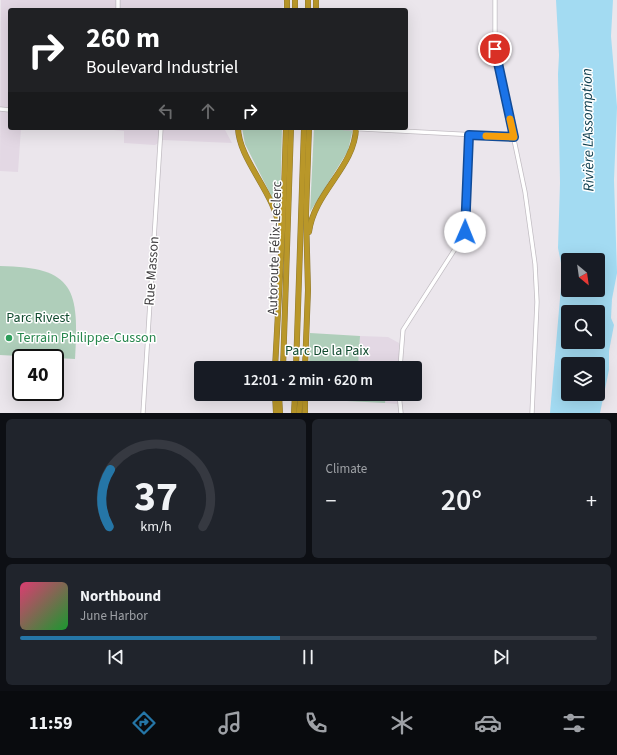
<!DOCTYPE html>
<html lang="en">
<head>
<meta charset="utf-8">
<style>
  body { margin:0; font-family:"Source Sans 3",sans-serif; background:#20242c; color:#f1f3f6; height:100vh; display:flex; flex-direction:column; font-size:15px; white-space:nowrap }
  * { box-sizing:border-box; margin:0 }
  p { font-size:13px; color:#9ea1a6 }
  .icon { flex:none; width:22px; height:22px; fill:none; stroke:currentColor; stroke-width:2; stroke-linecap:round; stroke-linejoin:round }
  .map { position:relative; height:413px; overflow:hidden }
  .panel { display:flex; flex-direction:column; gap:6px; padding:6px; background:#0d0f14; flex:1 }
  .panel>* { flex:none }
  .banner { position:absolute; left:8px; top:8px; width:400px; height:122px; border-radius:4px; box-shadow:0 4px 16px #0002; background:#202124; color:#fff; overflow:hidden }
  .needle { width:26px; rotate:151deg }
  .fabs { position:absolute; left:561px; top:253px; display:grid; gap:8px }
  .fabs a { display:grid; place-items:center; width:44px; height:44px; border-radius:4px; background:#171b24; box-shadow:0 4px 16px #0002; font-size:20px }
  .speed { position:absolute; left:12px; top:349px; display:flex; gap:8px; font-size:20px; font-weight:700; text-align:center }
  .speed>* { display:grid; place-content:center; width:52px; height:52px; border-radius:50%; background:#171b24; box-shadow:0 4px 16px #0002; line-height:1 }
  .speed .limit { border:2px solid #111; border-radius:6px; background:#fff; color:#111 }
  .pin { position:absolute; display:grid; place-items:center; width:34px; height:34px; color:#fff; margin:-17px; border:2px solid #fff; border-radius:50%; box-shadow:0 1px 4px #0007 }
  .me { position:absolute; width:44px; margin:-22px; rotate:1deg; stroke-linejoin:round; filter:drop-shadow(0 0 3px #0008) }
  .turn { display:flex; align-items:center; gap:14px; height:84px; padding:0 12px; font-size:18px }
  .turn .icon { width:52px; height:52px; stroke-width:2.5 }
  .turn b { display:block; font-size:28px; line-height:34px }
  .lanes { display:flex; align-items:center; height:38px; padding:0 12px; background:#0003; justify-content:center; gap:20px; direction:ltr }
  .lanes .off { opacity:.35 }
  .big { font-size:30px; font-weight:600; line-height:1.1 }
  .panel .card { flex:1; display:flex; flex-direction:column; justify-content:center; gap:6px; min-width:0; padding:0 14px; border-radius:6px; background:#20242c }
  .panel .dial { align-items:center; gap:0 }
  .dial svg { height:104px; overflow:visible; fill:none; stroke:#363941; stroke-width:7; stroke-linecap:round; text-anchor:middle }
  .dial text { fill:#f1f3f6; stroke:none }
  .song { display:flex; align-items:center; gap:12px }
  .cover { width:48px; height:48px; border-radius:6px; background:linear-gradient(135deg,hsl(340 70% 55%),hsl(130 70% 35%)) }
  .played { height:4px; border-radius:2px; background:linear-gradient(90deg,#2576a7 45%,#363941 45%) }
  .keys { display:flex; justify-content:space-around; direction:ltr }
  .heat { display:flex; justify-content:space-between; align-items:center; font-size:22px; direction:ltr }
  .panel .tiles { flex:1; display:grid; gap:6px; grid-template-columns:1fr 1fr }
  .card:last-child { grid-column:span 2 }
  .trip { position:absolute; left:194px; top:361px; width:228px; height:40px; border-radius:4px; background:#171b24; box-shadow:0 4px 16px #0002; font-weight:600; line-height:40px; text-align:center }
  .tab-bar { display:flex; height:64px; justify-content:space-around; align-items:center; background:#090b0e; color:#9ea1a6 }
  .tab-bar .icon { width:28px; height:28px }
  .tab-bar .on { color:#2576a7 }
  .tab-bar b { font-size:18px; color:#f1f3f6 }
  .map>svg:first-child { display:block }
  .built { fill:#e3d8e4 }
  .green { fill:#afceba }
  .water { fill:#a3dbf2; fill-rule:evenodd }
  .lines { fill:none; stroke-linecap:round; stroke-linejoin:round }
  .tertiary-casing { stroke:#c2bdc3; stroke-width:5 }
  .motorway-casing { stroke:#8e7730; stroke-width:6 }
  .tertiary { stroke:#fff; stroke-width:3.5 }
  .motorway { stroke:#b99729; stroke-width:5 }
  .route-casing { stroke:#114b97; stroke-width:10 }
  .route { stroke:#1a73e8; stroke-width:7 }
  .slow { stroke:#f59e0b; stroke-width:7 }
  .leisure-dot { fill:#2e9e5b; stroke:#fff; stroke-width:1.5 }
  .labels { text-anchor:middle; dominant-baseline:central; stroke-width:3; stroke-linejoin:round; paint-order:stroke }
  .street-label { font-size:14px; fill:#3e3c3e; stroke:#fff }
  .park-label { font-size:14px; fill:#114b2f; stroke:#fff }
  .leisure-label { font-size:14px; fill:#27864d; stroke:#fff; text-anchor:start }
  .water-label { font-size:15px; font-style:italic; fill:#114151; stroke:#fff }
</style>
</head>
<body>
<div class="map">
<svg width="617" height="413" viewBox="0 0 617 413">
  <rect width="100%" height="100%" fill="#ebe6ec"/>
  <!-- built -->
  <g class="built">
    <path d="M 1,0 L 284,0 L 282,10 L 10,10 L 10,128 L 21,128 L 18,172 L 0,171 Z"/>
    <path d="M 103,128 L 224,128 L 232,143 L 163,140 L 155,145 L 124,143 L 124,131 L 103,129 Z"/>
    <path d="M 360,336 L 388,337 L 399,343 L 399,368 L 358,368 Z"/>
    <path d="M 386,394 L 399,394 L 399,404 L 385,403 Z"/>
  </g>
  <!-- green -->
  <g class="green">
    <path d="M 242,128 L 282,128 L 280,213 L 245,144 Z"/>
    <path d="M 314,128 L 353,128 L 348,151 L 310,212 Z"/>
    <path d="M 0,266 C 75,267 79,290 75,359 L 0,355 Z"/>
    <path d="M 310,333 L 360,336 L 358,368 L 309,368 Z"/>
    <path d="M 308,394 L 386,394 L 385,403 L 308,399 Z"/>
  </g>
  <!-- water -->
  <path class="water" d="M 556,0 L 613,0 L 611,36 L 617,107 L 614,180 L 617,273 L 612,299 L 611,318 L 614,325 L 609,351 L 609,370 L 600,413 L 550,413 L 561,287 L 561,263 L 558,248 L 560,183 L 558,74 L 559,55 ZM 568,260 L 598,260 L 598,290 L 568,290 ZM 568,312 L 598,312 L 598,342 L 568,342 ZM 568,364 L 598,364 L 598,394 L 568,394 Z"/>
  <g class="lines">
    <defs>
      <g id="tertiary">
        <path d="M 495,0 L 495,49 L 525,192 L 535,264 L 537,302 L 532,413"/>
        <path d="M 118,10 L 118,0"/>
        <path d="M 0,109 L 10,110"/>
        <path d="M 344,128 L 514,137"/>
        <path d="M 400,368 L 403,330 L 464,235 L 469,135"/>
        <path d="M 399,394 L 401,413"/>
        <path d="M 143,413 L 161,128"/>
      </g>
      <g id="motorway">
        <path d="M 287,10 L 287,0"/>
        <path d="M 295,10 L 295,0"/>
        <path d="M 308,10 L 308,0"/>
        <path d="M 316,10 L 316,0"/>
        <path d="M 238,128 C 239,161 276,193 280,232"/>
        <path d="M 309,232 C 314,192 355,167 356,128"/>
        <path d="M 275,368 L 283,221 L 286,128"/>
        <path d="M 283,368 L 291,128"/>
        <path d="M 296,368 L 304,128"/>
        <path d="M 305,368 L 308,290 L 306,214 L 309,128"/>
        <path d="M 275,394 L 276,413"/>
        <path d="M 279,394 L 280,413"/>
        <path d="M 294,413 L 295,394"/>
        <path d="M 299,413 L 301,394"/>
        <path d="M 305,413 L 305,394"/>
      </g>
    </defs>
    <!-- tertiary casing -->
    <use href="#tertiary" class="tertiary-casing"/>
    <!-- motorway casing -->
    <use href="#motorway" class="motorway-casing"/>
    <!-- tertiary -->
    <use href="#tertiary" class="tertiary"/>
    <!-- motorway -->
    <use href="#motorway" class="motorway"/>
  </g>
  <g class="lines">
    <defs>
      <path id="route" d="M 465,232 L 469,135 L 514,137 L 495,49"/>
    </defs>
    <!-- route casing -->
    <use href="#route" class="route-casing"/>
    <!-- route -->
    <use href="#route" class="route"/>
    <!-- slow -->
    <path class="slow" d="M 486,136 L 514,137 L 510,119"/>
  </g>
  <!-- markers -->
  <circle class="leisure-dot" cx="9" cy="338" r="4"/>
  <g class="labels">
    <!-- street labels -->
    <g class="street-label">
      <text transform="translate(275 248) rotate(-88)">Autoroute Félix-Leclerc</text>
      <text transform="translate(152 271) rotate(-86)">Rue Masson</text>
    </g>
    <!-- park labels -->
    <g class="park-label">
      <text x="38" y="318">Parc Rivest</text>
      <text x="327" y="351">Parc De la Paix</text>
    </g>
    <!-- leisure labels -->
    <g class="leisure-label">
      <text x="17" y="338">Terrain Philippe-Cusson</text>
    </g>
    <!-- water labels -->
    <g class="water-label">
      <text transform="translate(588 130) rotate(-91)">Rivière L'Assomption</text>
    </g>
  </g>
</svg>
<div class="fabs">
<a><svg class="needle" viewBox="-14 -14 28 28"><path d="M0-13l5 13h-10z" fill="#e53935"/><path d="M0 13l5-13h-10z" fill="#9ea1a6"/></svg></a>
<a><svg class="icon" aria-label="search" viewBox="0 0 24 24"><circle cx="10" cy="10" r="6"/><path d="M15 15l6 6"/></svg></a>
<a><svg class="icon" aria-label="layers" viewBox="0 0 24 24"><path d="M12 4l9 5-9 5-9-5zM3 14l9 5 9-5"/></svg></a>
</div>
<div class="speed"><div class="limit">40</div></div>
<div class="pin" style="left:495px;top:49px;background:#d93025"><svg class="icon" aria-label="arrive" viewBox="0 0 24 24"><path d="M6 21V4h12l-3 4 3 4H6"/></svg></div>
<svg class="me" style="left:465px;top:232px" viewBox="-20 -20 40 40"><circle r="19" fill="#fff"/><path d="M0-13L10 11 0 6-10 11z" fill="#1a73e8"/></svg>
<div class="trip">12:01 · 2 min · 620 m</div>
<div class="banner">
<div class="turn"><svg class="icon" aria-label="right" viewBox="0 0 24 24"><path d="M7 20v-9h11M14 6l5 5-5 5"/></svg><div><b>260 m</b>Boulevard Industriel</div></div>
<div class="lanes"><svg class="icon off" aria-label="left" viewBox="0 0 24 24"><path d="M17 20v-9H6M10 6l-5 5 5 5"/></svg><svg class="icon off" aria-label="ahead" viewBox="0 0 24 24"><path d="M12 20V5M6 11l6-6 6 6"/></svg><svg class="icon" aria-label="right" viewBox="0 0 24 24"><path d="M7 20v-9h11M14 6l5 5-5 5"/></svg></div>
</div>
</div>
<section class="panel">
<div class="tiles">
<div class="card dial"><svg viewBox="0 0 100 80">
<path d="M14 69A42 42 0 1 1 86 69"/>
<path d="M14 69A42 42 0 0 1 15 25" stroke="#2576a7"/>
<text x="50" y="56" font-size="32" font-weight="700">37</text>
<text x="50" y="72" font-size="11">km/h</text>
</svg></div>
<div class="card"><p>Climate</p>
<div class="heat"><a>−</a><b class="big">20°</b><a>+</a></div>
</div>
<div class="card">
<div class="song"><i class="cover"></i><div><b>Northbound</b><p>June Harbor</p></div></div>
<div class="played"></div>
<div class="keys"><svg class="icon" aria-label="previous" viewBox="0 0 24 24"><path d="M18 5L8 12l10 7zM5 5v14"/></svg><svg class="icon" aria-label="pause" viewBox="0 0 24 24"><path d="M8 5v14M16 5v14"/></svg><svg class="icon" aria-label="next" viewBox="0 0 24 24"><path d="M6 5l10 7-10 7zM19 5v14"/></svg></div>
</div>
</div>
</section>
<nav class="tab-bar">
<b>11:59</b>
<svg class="icon on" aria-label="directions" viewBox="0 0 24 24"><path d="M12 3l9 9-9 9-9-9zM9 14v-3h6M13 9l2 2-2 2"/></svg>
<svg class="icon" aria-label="music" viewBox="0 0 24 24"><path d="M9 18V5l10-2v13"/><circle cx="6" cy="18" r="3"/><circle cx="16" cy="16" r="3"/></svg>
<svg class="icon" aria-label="phone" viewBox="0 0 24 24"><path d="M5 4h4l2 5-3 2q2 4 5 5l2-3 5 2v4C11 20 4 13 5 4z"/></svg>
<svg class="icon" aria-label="climate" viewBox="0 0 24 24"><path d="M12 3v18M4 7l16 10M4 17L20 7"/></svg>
<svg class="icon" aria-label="car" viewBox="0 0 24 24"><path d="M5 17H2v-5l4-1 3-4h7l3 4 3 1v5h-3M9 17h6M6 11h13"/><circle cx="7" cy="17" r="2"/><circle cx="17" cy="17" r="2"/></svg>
<svg class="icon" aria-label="filters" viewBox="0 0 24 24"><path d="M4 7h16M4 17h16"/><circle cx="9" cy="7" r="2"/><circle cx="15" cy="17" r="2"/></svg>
</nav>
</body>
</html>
